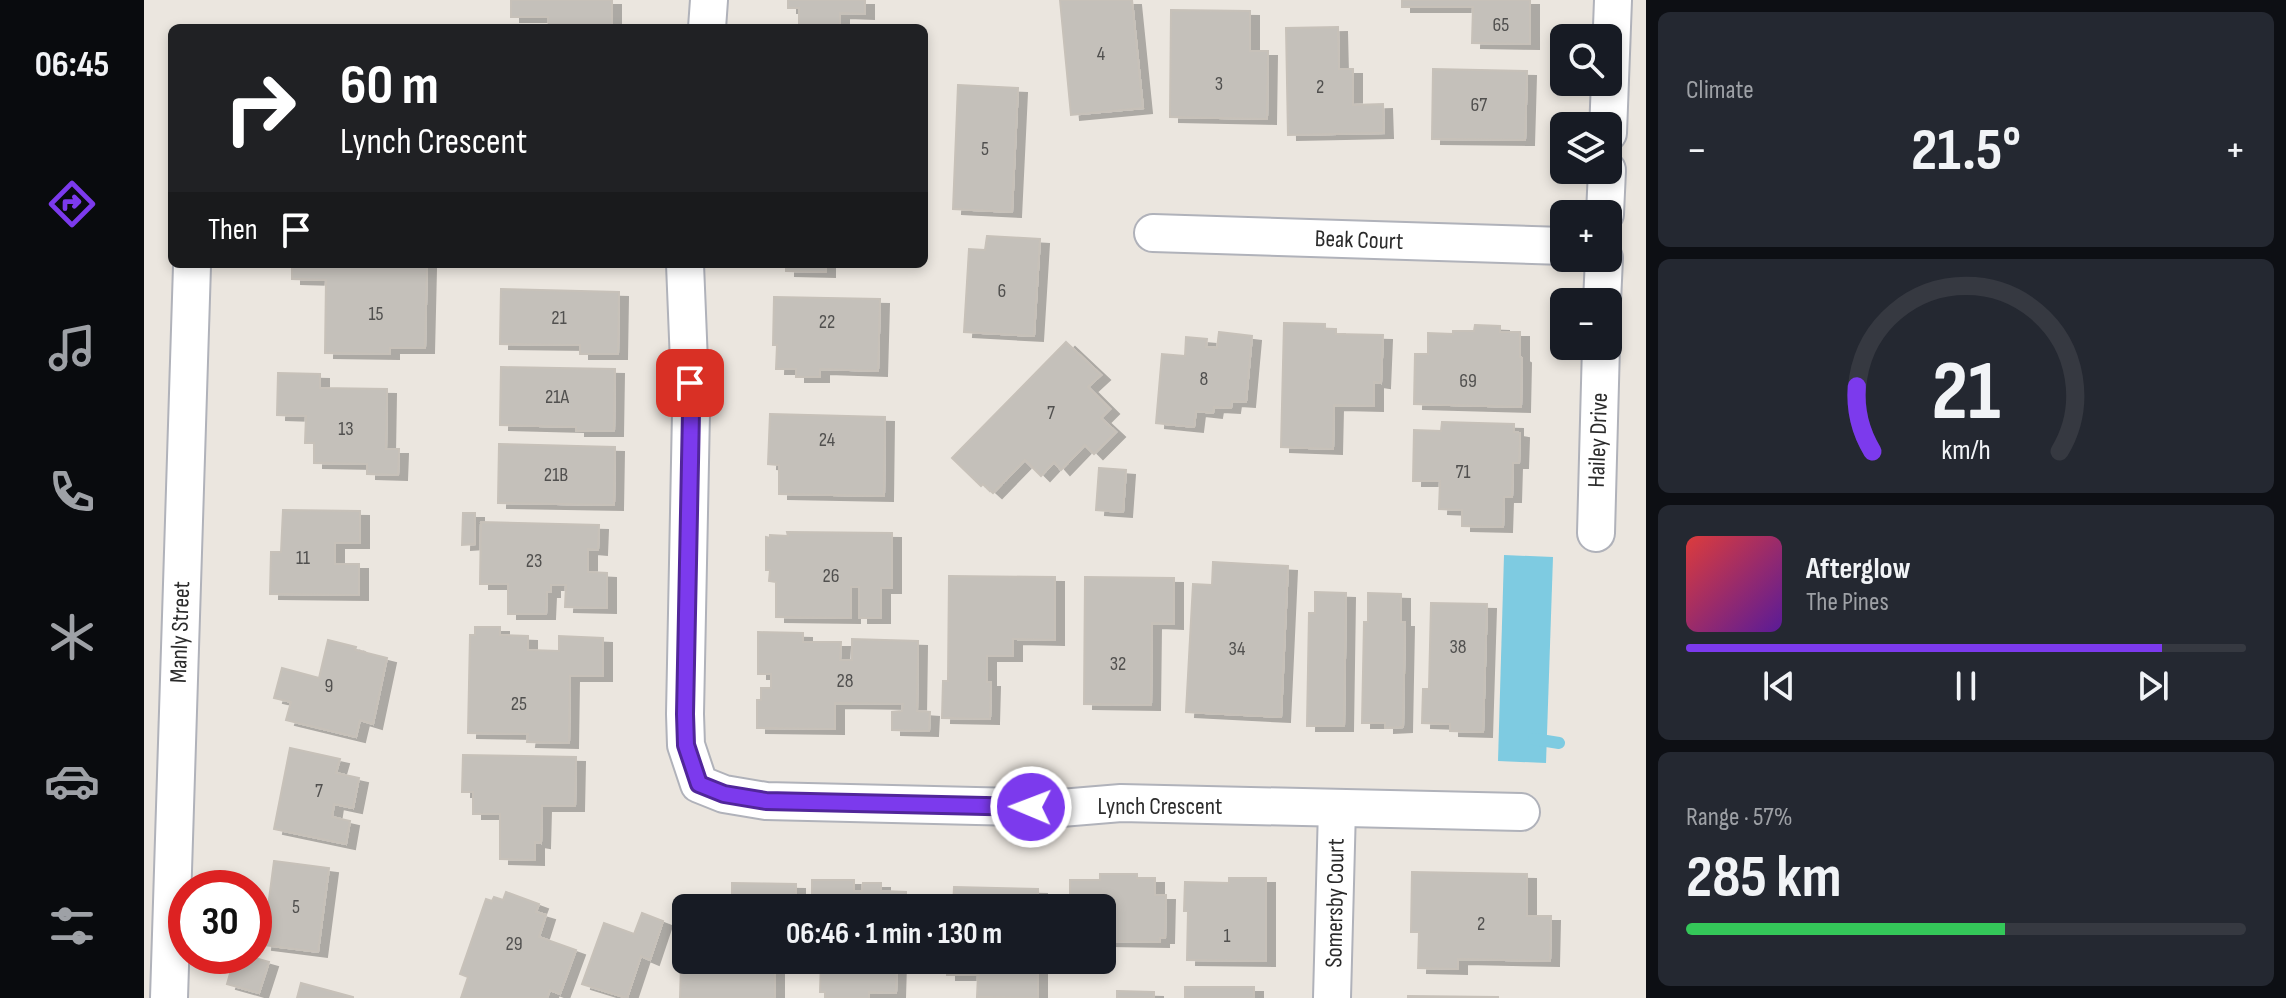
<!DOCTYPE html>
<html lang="en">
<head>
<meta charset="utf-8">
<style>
  body { margin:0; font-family:"Sofia Sans Condensed",sans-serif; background:#242831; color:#f1f3f6; height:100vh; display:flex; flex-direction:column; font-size:30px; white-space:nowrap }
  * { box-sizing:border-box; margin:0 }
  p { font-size:26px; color:#9ea1a6 }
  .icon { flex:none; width:44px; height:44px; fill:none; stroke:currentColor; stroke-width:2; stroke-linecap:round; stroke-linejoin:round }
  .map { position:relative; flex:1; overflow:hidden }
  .panel { display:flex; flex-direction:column; gap:12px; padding:12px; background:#0d0f14; width:640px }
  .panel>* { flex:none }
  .hud { position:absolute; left:24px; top:24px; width:760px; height:244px; border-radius:12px; box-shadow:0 4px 12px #0003; background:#202124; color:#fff; overflow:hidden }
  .fabs { position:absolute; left:1406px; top:24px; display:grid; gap:16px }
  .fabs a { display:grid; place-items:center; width:72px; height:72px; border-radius:12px; background:#171b24; box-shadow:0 4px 12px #0003; font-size:40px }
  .speed { position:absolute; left:24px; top:870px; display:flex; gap:16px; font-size:40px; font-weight:700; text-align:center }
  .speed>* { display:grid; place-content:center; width:104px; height:104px; border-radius:50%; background:#171b24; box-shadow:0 4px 12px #0003; line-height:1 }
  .speed .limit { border:12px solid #d22; background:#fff; color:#111 }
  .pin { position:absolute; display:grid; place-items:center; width:68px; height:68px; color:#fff; margin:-34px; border-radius:16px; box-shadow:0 4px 12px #0006 }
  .me { position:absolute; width:88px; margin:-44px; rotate:271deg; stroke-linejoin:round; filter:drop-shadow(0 0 6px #0008) }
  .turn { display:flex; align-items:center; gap:28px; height:168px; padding:0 40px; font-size:36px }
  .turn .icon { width:104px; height:104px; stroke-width:2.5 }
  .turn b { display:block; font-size:56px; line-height:68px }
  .then { display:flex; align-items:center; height:76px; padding:0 40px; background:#0003; gap:16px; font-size:30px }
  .big { font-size:60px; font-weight:700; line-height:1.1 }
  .panel .card { flex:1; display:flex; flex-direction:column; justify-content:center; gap:12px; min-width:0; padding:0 28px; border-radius:12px; background:#242831 }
  .panel .dial { align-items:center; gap:0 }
  .dial svg { height:208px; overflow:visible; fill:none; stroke:#363941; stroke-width:7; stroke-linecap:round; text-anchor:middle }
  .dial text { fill:#f1f3f6; stroke:none }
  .song { display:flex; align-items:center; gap:24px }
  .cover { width:96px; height:96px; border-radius:12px; background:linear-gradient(135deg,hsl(0 70% 55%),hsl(270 70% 35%)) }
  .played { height:8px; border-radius:4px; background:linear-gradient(90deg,#7c3aed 85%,#363941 85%) }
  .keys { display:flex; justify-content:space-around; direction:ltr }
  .heat { display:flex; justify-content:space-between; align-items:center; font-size:44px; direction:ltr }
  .charge { height:12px; border-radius:6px; background:linear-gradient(90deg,#34c759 57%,#363941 0) }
  .trip { position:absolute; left:528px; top:894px; width:444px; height:80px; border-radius:12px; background:#171b24; box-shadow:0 4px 12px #0003; font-weight:700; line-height:80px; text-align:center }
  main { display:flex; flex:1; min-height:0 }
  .tab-bar { display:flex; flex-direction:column; width:144px; justify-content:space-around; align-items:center; background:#090b0e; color:#9ea1a6 }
  .tab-bar .icon { width:56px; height:56px }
  .tab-bar .on { color:#7c3aed }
  .tab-bar b { font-size:36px; color:#f1f3f6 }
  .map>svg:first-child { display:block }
  .water { fill:#7ecbe1 }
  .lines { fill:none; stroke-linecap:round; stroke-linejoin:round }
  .stream { stroke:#7ecbe1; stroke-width:12 }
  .building { fill:#c4c0ba; stroke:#c7c1b9; stroke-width:2; filter:url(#shadow) }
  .minor-casing { stroke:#b0b2ba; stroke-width:40 }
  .minor { stroke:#fff; stroke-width:36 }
  .route-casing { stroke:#51269a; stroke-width:20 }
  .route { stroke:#7c3aed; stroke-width:14 }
  .labels { text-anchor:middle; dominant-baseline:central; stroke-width:7; stroke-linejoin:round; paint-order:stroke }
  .number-label { font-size:20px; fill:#51504f }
  .street-label { font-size:24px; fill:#2b2b2b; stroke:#fff }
</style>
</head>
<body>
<main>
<nav class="tab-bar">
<b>06:45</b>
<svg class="icon on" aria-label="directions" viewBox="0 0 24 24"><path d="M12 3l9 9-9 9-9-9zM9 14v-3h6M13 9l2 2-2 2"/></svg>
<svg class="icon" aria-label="music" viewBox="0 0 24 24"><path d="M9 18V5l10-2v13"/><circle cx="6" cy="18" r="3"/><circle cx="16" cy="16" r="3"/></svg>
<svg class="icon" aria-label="phone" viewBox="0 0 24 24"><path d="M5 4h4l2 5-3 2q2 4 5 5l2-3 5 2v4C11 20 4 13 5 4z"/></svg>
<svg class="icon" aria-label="climate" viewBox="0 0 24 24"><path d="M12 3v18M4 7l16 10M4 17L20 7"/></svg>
<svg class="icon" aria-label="car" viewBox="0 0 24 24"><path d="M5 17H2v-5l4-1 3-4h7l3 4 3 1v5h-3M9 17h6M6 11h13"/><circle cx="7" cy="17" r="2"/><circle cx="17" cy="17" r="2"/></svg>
<svg class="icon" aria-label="filters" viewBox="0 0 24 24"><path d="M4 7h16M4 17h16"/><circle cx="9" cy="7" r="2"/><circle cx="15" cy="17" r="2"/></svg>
</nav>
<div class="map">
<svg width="1502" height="998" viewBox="0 0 1502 998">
  <defs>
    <filter id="shadow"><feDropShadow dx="9" dy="5" stdDeviation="0" flood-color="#0004"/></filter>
  </defs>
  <rect width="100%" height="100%" fill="#ebe6df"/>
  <!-- water -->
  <path class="water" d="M 1360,555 L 1409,557 L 1402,763 L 1354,761 Z"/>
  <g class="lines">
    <!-- stream -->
    <path class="stream" d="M 1390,739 L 1415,743"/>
  </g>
  <!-- building -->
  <g class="building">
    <path d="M 367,0 L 468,0 L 468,28 L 405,28 L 404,17 L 367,17 Z"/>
    <path d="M 644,0 L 721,0 L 721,14 L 696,13 L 696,28 L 655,28 L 655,8 L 644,8 Z"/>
    <path d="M 916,0 L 988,0 L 999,108 L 927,115 Z"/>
    <path d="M 1258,0 L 1386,0 L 1386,44 L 1328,43 L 1329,7 L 1258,7 Z"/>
    <path d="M 1027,10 L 1106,11 L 1106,51 L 1124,51 L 1123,119 L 1026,117 Z"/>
    <path d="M 1194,27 L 1195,69 L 1209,69 L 1209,105 L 1239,104 L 1240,133 L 1144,135 L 1142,28 Z"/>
    <path d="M 1289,69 L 1383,71 L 1381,140 L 1288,139 Z"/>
    <path d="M 814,85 L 874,88 L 868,212 L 809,209 Z"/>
    <path d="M 843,236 L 896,239 L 890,336 L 820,332 L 825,249 L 841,250 Z"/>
    <path d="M 148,264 L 283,264 L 281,348 L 246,348 L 246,354 L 181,353 L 182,280 L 148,279 Z"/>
    <path d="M 642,264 L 682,264 L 682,272 L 642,271 Z"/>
    <path d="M 357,289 L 475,292 L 474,354 L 436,354 L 436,345 L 356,344 Z"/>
    <path d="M 630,297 L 736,299 L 734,371 L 676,369 L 676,377 L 652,377 L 652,369 L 632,369 L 633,345 L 629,345 Z"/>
    <path d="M 1140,323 L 1181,324 L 1181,329 L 1192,329 L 1192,334 L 1239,335 L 1237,383 L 1230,382 L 1230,406 L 1190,405 L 1189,449 L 1137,447 Z"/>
    <path d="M 1331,325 L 1356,326 L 1356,332 L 1376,332 L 1376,357 L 1378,358 L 1377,407 L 1270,404 L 1271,354 L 1284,354 L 1284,333 L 1309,334 L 1309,331 L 1330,331 Z"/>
    <path d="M 1075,332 L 1108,336 L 1102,402 L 1088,401 L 1087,408 L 1070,407 L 1069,413 L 1052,411 L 1050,427 L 1012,423 L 1018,354 L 1041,356 L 1042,337 L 1063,339 L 1062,347 L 1073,348 Z"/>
    <path d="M 922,342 L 957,375 L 944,387 L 966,409 L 957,418 L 972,432 L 950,454 L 941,445 L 917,470 L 910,462 L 897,476 L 881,460 L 849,493 L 839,484 L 837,486 L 808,458 Z"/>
    <path d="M 357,367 L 471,369 L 470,431 L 432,431 L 432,427 L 356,425 Z"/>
    <path d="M 134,373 L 176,374 L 176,388 L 243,389 L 242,449 L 255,449 L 254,475 L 223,474 L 223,464 L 170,463 L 170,443 L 161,443 L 162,416 L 133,415 Z"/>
    <path d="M 626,414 L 741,417 L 740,496 L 635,494 L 635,465 L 624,464 Z"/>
    <path d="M 1298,422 L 1370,424 L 1370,432 L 1376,433 L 1375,463 L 1369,463 L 1368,497 L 1360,497 L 1359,527 L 1318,526 L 1318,510 L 1295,509 L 1296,481 L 1269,481 L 1270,430 L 1297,431 Z"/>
    <path d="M 355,444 L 471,447 L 470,505 L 354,503 Z"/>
    <path d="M 955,468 L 982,470 L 979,512 L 952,510 Z"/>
    <path d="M 139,510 L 216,511 L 216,543 L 191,543 L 191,564 L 215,564 L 215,595 L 126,594 L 127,552 L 137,552 Z"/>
    <path d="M 319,513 L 331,513 L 331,544 L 318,545 Z"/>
    <path d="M 337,522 L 455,525 L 454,550 L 444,549 L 444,572 L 463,573 L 463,608 L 421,607 L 422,585 L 407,585 L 407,592 L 403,592 L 402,614 L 364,614 L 364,584 L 336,584 Z"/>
    <path d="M 643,532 L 748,533 L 748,588 L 737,588 L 737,618 L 715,618 L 715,587 L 707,587 L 707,618 L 632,617 L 632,582 L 625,581 L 626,570 L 622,570 L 622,537 L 626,538 L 626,535 L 644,536 Z"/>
    <path d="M 1069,562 L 1144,566 L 1137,717 L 1042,712 L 1049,584 L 1068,585 Z"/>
    <path d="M 805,576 L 911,577 L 911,640 L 869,639 L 869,656 L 843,656 L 843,682 L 847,682 L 846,719 L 798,718 L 799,681 L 804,681 Z"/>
    <path d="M 941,577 L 1030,578 L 1030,624 L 1008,623 L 1007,705 L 940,704 Z"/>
    <path d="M 1171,592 L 1202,593 L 1200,726 L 1163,726 L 1165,613 L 1171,613 Z"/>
    <path d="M 1224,593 L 1257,594 L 1257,622 L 1261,622 L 1259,727 L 1241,728 L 1241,723 L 1218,723 L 1220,622 L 1224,622 Z"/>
    <path d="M 1287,603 L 1343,604 L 1339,732 L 1306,731 L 1306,724 L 1278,723 L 1279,689 L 1285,689 Z"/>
    <path d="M 331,627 L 356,627 L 356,635 L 384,636 L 384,650 L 415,651 L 415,636 L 459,638 L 459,676 L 426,676 L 425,743 L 383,742 L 384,734 L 324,733 L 326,635 L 331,635 Z"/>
    <path d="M 614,632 L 659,633 L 659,642 L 697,642 L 696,660 L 708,660 L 708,639 L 774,641 L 773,711 L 786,712 L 785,731 L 748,730 L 748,712 L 758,711 L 759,704 L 691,703 L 691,729 L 613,728 L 613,700 L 617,700 L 617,688 L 627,688 L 627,674 L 614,674 Z"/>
    <path d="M 184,640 L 212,647 L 211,650 L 243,658 L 229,724 L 216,720 L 212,737 L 142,720 L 147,702 L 130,698 L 138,668 L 175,678 Z"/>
    <path d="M 146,748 L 196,759 L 192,773 L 215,778 L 209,808 L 190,804 L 188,817 L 206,821 L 202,844 L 130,829 Z"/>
    <path d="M 319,755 L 432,757 L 431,806 L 398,806 L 397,843 L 391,842 L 391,860 L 356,859 L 356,814 L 329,814 L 329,792 L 318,792 Z"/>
    <path d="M 130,861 L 185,868 L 174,952 L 119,945 Z"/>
    <path d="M 1268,872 L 1383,874 L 1383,916 L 1407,916 L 1406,961 L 1314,959 L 1314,969 L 1274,968 L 1275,932 L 1267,932 Z"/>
    <path d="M 956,874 L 993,874 L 993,878 L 1011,878 L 1011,895 L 1022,895 L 1021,938 L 1016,938 L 1016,942 L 958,941 L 958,908 L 926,908 L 926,880 L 956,880 Z"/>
    <path d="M 1085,878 L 1122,878 L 1122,961 L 1043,960 L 1044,911 L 1040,911 L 1041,882 L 1085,883 Z"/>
    <path d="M 668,880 L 710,880 L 710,891 L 718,891 L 719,883 L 737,883 L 737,891 L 762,892 L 762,908 L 668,908 Z"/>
    <path d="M 588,883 L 652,884 L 652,908 L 550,908 L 550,903 L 588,903 Z"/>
    <path d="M 810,887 L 894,889 L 894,908 L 809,908 Z"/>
    <path d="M 362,892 L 395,904 L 392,912 L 402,915 L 395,937 L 432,950 L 416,994 L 406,990 L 403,998 L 317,998 L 324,977 L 316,974 L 342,899 L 348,901 L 350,897 L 359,900 Z"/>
    <path d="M 498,913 L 519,921 L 506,960 L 497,956 L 483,998 L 438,984 L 460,923 L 490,934 Z"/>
    <path d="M 91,956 L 104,956 L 125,962 L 115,993 L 83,984 Z"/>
    <path d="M 565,960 L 631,960 L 631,998 L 536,998 L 537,964 L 565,964 Z"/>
    <path d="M 677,960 L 753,960 L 752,993 L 725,992 L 725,998 L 681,998 L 681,992 L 676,992 Z"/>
    <path d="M 803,960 L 894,960 L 894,998 L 833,997 L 834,975 L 803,975 Z"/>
    <path d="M 157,983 L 209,997 L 209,998 L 153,998 Z"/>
    <rect x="1041" y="987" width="69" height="11"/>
    <path d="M 973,991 L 1010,992 L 1010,998 L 973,998 Z"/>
    <path d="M 1264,996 L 1354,997 L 1354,998 L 1264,998 Z"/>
  </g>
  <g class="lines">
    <defs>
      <g id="minor">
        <path d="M 563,28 L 565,0"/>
        <path d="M 1464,133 L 1469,0"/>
        <path d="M 1461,214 L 1463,170"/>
        <path d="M 1009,233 L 1420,246"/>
        <path d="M 541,264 L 547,412 L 541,714 L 542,745 L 555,784 L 580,794 L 622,801 L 917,808 L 977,803 L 1377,812"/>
        <path d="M 1458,302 L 1460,258"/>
        <path d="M 1452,533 L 1457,346"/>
        <path d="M 25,998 L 48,266"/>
        <path d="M 1188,998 L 1193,808"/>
      </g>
    </defs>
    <!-- minor casing -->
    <use href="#minor" class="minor-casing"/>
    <!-- minor -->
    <use href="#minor" class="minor"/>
  </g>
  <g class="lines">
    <defs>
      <path id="route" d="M 546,383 L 547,412 L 541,714 L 542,745 L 555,784 L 580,794 L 622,801 L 887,807"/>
    </defs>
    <!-- route casing -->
    <use href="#route" class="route-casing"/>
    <!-- route -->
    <use href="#route" class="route"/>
  </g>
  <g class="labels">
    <!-- number labels -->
    <g class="number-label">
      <text x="1357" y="25">65</text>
      <text x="957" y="54">4</text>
      <text x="1075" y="84">3</text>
      <text x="1176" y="87">2</text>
      <text x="1335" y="105">67</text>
      <text x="841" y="149">5</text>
      <text x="858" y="291">6</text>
      <text x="232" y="314">15</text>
      <text x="415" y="318">21</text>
      <text x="683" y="322">22</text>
      <text x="1060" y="379">8</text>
      <text x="1324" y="381">69</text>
      <text x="413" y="397">21A</text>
      <text x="907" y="413">7</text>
      <text x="202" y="429">13</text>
      <text x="683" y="440">24</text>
      <text x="1319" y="472">71</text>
      <text x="412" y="475">21B</text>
      <text x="159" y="558">11</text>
      <text x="390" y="561">23</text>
      <text x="687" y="576">26</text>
      <text x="1314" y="647">38</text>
      <text x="1093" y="649">34</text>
      <text x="974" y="664">32</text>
      <text x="701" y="681">28</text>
      <text x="185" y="686">9</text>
      <text x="375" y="704">25</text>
      <text x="175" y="791">7</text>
      <text x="152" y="907">5</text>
      <text x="1337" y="924">2</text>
      <text x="1083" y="936">1</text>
      <text x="370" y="944">29</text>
    </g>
    <!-- street labels -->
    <g class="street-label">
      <text transform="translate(1215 240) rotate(2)">Beak Court</text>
      <text transform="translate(1454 440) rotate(-88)">Hailey Drive</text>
      <text transform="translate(36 632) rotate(-88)">Manly Street</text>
      <text x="1016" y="806">Lynch Crescent</text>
      <text transform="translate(1191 903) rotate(-89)">Somersby Court</text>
    </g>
  </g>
</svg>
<div class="fabs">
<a><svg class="icon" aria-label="search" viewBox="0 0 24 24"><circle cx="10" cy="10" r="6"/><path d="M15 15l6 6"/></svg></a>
<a><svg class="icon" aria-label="layers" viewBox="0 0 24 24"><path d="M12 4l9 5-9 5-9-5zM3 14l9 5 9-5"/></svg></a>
<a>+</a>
<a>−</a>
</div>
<div class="speed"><div class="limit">30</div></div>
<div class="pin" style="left:546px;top:383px;background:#d93025"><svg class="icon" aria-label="arrive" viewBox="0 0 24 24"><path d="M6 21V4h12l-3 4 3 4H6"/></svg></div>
<svg class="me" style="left:887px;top:807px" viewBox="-20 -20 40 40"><circle r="17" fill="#7c3aed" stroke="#fff" stroke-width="3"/><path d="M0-11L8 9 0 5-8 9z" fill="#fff"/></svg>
<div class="trip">06:46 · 1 min · 130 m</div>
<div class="hud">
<div class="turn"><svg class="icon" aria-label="right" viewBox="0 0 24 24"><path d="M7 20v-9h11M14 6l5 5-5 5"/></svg><div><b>60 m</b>Lynch Crescent</div></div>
<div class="then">Then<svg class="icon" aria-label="arrive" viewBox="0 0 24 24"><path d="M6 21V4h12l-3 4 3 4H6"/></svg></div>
</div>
</div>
<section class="panel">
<div class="card"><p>Climate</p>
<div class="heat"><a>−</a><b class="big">21.5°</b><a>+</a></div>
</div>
<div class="card dial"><svg viewBox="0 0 100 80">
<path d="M14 69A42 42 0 1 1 86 69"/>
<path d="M14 69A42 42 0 0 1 8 44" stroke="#7c3aed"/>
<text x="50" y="56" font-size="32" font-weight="700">21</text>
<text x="50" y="72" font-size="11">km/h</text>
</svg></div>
<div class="card">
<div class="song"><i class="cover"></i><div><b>Afterglow</b><p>The Pines</p></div></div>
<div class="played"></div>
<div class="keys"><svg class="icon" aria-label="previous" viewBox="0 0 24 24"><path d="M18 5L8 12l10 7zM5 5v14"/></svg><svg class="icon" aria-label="pause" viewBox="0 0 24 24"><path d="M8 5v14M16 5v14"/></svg><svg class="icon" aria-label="next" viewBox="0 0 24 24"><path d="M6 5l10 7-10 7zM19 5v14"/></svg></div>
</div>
<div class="card"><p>Range · 57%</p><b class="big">285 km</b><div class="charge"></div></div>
</section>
</main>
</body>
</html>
